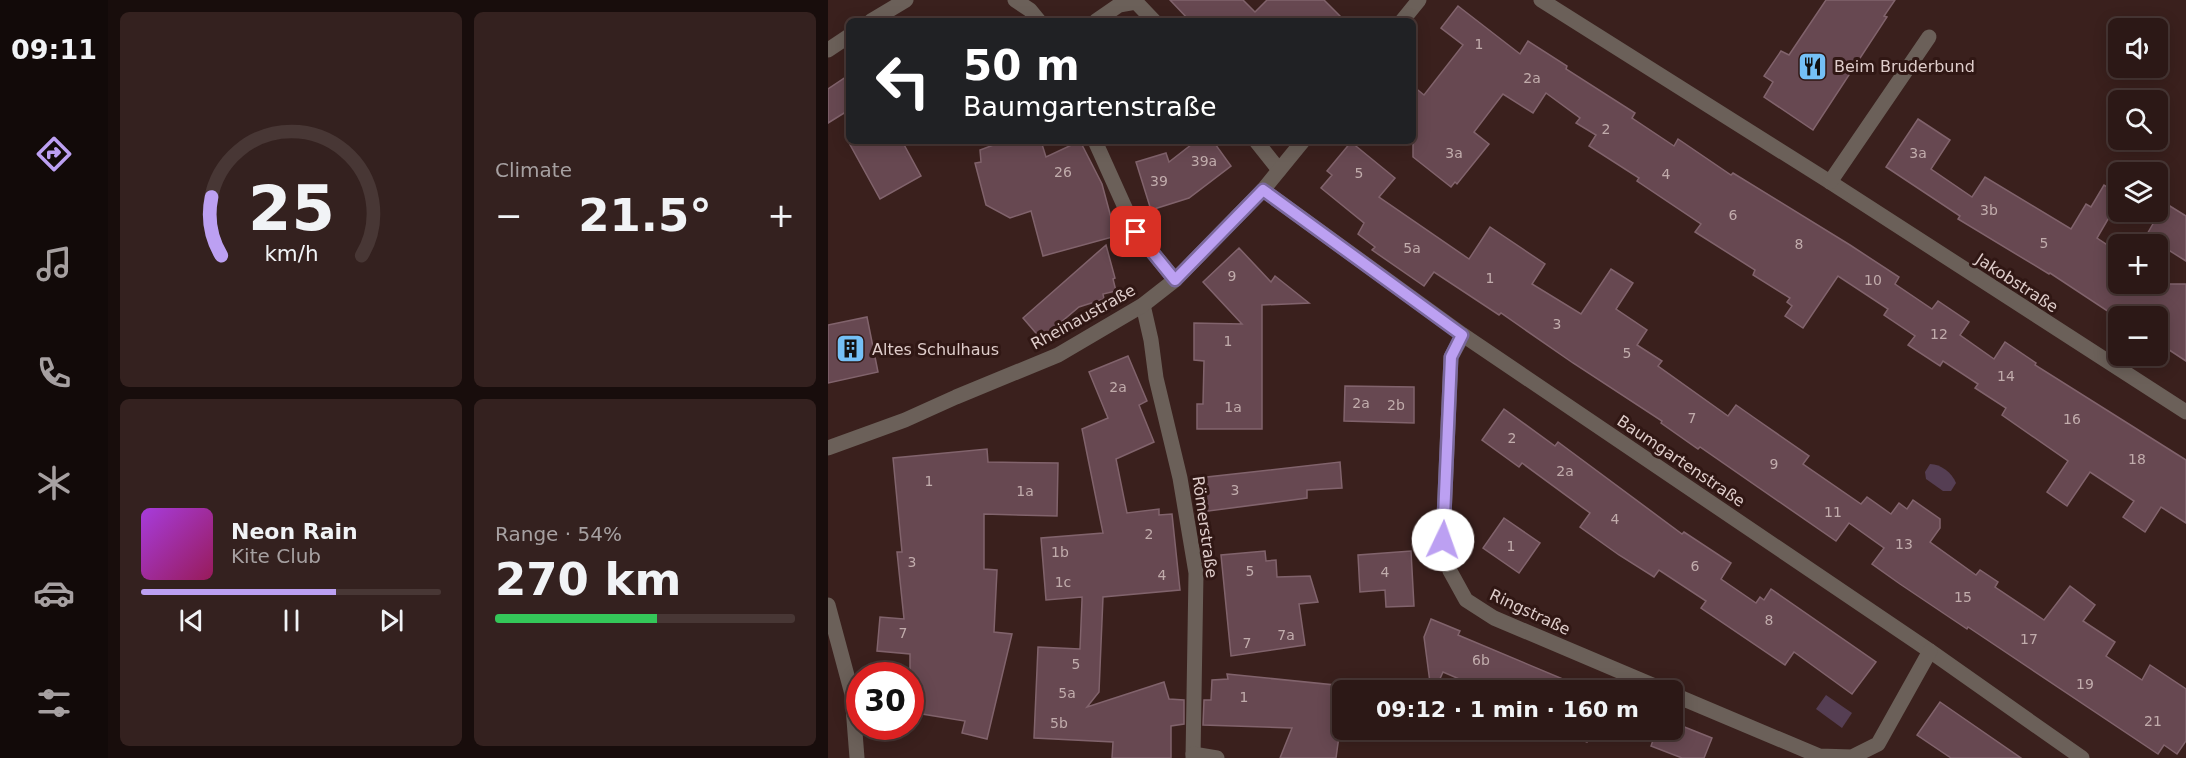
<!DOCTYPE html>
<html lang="en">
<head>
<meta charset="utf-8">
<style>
  body { margin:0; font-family:"DejaVu Sans",sans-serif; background:#34211f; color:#f1f3f6; height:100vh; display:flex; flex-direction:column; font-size:22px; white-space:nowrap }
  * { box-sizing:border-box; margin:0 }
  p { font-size:20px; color:#a6a0a1 }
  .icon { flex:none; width:33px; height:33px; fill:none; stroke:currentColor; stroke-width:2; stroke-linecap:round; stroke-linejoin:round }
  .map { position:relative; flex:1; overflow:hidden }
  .sheet { display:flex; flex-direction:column; gap:12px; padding:12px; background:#180d0c; width:720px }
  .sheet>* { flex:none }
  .hud { position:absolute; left:18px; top:18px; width:570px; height:126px; border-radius:9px; box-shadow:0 3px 15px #0003,0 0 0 2px #483735; background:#202124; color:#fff; overflow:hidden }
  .fabs { position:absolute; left:1280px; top:18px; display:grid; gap:12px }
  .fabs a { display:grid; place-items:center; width:60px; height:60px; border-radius:9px; background:#2c1816; box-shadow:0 3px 15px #0003,0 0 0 2px #483735; font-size:30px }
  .speed { position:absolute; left:18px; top:662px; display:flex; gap:12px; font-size:30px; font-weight:700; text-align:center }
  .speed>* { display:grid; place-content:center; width:78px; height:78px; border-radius:50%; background:#2c1816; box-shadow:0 3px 15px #0003,0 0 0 2px #483735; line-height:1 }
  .speed .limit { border:9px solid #d22; background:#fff; color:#111 }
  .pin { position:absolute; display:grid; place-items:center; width:51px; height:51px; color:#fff; margin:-26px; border-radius:12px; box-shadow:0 3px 9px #0006 }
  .me { position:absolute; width:66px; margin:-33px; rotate:3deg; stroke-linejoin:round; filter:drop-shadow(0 0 4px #0008) }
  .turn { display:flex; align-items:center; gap:21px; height:126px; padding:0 18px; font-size:27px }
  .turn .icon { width:78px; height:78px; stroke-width:2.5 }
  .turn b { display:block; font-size:42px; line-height:51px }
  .big { font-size:45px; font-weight:600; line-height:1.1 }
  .sheet .tile { flex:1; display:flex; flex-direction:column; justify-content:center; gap:9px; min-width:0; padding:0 21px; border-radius:9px; background:#34211f }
  .sheet .dial { align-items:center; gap:0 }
  .dial svg { height:156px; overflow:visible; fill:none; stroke:#483735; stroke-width:7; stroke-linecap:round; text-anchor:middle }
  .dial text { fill:#f1f3f6; stroke:none }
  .song { display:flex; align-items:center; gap:18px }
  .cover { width:72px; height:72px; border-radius:9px; background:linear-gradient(135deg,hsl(280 70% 55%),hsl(330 70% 35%)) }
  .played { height:6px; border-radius:3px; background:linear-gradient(90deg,#bca0f2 65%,#483735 65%) }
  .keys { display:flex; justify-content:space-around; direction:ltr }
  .heat { display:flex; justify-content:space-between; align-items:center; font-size:33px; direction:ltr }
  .charge { height:9px; border-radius:4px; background:linear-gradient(90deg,#34c759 54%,#483735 0) }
  .sheet .tiles { flex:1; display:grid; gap:12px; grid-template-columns:repeat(2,1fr) }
  .trip { position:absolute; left:504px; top:680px; width:351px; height:60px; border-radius:9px; background:#2c1816; box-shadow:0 3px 15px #0003,0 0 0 2px #483735; font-weight:600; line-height:60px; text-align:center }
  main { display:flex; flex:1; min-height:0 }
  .dock { display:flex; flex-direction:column; width:108px; justify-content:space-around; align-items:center; background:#120a09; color:#a6a0a1 }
  .dock .icon { width:42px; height:42px }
  .dock .current { color:#bca0f2 }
  .dock b { font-size:27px; color:#f1f3f6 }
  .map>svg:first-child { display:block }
  .water { fill:#553e53 }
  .building { fill:#674851; stroke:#81636c; stroke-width:1.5 }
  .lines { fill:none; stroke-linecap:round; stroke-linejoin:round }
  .minor { stroke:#6b6059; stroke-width:15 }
  .route-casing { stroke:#7a689d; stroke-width:15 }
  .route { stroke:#bca0f2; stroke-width:10 }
  .labels { text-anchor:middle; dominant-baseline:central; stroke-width:6; stroke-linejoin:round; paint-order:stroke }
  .number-label { font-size:14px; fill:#c1acac }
  .poi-label { font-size:16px; fill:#dfcdcb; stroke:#301714; text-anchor:start }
  .street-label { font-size:16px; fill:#dfcdcb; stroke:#301714 }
</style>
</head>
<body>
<main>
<nav class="dock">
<b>09:11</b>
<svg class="icon current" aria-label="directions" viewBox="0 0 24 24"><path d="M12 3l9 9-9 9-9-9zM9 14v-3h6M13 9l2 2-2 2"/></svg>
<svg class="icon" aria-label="music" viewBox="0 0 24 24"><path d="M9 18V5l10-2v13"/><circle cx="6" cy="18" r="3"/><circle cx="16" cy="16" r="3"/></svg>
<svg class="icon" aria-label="phone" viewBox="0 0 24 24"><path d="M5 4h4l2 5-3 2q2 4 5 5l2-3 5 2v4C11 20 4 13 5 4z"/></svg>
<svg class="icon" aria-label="climate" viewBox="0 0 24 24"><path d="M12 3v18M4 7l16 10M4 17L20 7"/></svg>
<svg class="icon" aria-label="car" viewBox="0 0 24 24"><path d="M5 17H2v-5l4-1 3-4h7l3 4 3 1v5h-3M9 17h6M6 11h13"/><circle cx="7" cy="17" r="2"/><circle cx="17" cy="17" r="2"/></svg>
<svg class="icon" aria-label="filters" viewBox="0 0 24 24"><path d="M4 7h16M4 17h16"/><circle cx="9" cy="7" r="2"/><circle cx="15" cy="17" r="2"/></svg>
</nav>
<section class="sheet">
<div class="tiles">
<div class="tile dial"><svg viewBox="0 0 100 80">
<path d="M14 69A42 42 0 1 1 86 69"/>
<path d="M14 69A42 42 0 0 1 9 39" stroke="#bca0f2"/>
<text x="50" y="56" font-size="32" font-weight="700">25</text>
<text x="50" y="72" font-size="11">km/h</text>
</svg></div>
<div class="tile"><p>Climate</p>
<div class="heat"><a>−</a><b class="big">21.5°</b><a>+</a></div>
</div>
<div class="tile">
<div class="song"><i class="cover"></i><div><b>Neon Rain</b><p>Kite Club</p></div></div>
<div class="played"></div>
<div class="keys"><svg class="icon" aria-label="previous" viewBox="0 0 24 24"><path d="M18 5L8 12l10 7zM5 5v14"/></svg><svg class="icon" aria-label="pause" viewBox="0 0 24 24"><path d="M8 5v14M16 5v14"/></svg><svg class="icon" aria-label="next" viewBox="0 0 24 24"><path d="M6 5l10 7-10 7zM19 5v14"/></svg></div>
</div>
<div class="tile"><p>Range · 54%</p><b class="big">270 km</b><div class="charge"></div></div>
</div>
</section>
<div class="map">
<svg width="1358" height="758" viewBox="0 0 1358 758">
  <rect width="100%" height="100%" fill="#3a201d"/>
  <!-- water -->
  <g class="water">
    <path d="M 1102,464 C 1113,464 1124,473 1128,483 L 1123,491 L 1115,491 L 1098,479 L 1097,472 Z"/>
    <path d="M 998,695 L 1024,713 L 1014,728 L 988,709 Z"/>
  </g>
  <!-- building -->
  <g class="building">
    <path d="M 342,0 L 415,0 L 427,12 L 439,0 L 496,0 L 517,21 L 362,21 Z"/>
    <path d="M 998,0 L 1067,0 L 1056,16 L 1059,17 L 985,130 L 936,97 L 945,82 L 936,76 L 953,51 L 961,55 Z"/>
    <path d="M 630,6 L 692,54 L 700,41 L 739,66 L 738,69 L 807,113 L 804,118 L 846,146 L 850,139 L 903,175 L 905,173 L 1022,245 L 1071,277 L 1067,284 L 1104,309 L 1110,301 L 1141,322 L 1132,335 L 1166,359 L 1177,342 L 1208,363 L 1207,365 L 1358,460 L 1358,523 L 1333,507 L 1317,532 L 1295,517 L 1306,501 L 1262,472 L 1239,506 L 1219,492 L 1240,461 L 1174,415 L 1178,408 L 1147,388 L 1150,384 L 1115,361 L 1112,366 L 1080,345 L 1087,336 L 1056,315 L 1060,309 L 1010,276 L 975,328 L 957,316 L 964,306 L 959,302 L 962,298 L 925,275 L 927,270 L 867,232 L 873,224 L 809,181 L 811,178 L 761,146 L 768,135 L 748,123 L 752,118 L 718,93 L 705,113 L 675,94 L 646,132 L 661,144 L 629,184 L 627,182 L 623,187 L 585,157 L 585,86 L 596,95 L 635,45 L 613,28 Z"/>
    <path d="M 21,75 L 21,110 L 0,123 L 0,89 Z"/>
    <path d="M 1090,119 L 1122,140 L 1103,169 L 1144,197 L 1157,177 L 1243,229 L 1258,204 L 1263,207 L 1276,185 L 1290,194 L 1290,202 L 1269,238 L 1290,252 L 1290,284 L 1358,284 L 1358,361 L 1329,342 L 1329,316 L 1290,318 L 1222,273 L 1221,274 L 1130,219 L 1132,216 L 1058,167 Z"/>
    <path d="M 20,141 L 74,141 L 93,176 L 52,199 Z"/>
    <path d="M 176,141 L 213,141 L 218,157 L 252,141 L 274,184 L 288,236 L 215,256 L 203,211 L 182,218 L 158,205 L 147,163 L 153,162 L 152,150 Z"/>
    <path d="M 368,141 L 385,141 L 403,166 L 361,198 L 323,210 L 308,162 L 338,153 L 341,162 Z"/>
    <path d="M 523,142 L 567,178 L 551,197 L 641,259 L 662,227 L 717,264 L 704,284 L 753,314 L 783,269 L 805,283 L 788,309 L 819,330 L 809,345 L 834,361 L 830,366 L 900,416 L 908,405 L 928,419 L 981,456 L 975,464 L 1033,504 L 1039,497 L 1063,514 L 1071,503 L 1079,509 L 1085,500 L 1112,519 L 1112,528 L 1102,542 L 1148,575 L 1152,570 L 1170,582 L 1167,587 L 1216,620 L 1242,586 L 1267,605 L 1255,621 L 1287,642 L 1278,656 L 1314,680 L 1322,665 L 1358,689 L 1358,741 L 1349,754 L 1336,745 L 1330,754 L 1140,627 L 1139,629 L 1072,584 L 1044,564 L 1056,548 L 1021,523 L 1008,541 L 872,447 L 870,449 L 833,423 L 834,421 L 745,363 L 673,313 L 671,315 L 606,272 L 596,286 L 544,250 L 547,247 L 530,234 L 536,223 L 493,188 L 504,175 L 499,171 Z"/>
    <path d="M 1337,203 L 1358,216 L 1358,261 L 1318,236 Z"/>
    <path d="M 278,245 L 287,278 L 285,279 L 288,291 L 275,294 L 276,299 L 251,307 L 213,339 L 195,318 Z"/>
    <path d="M 411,248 L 443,282 L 447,276 L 481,303 L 434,305 L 434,429 L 369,429 L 369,404 L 375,404 L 376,361 L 366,360 L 366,323 L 414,324 L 375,282 Z"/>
    <path d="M 39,317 L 50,372 L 0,383 L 0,325 Z"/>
    <path d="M 300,356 L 319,401 L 311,405 L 326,442 L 288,459 L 299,513 L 331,509 L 331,515 L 344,514 L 352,590 L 275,597 L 271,692 L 259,707 L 336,682 L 341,699 L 356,700 L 356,724 L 343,726 L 343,758 L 284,758 L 285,742 L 206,738 L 210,647 L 252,649 L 254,600 L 254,597 L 218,600 L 213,538 L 275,533 L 254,429 L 280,418 L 261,372 Z"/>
    <path d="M 517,386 L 586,387 L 586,423 L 516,421 Z"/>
    <path d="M 676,409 L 727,446 L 730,442 L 854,534 L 856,532 L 903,563 L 893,579 L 928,603 L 932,597 L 936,600 L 943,589 L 1048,662 L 1024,694 L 966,652 L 957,665 L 873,608 L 878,601 L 831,570 L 826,577 L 791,555 L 752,527 L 762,513 L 694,463 L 691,467 L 654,440 Z"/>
    <path d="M 159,449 L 160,462 L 230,463 L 229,516 L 156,514 L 156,569 L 169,570 L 166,632 L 184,634 L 159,739 L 134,733 L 137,721 L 82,712 L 82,654 L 49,651 L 52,617 L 76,619 L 69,552 L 74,552 L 65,458 Z"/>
    <path d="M 512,462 L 514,488 L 479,490 L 479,498 L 373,512 L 370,478 Z"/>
    <path d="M 676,518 L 712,543 L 691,573 L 655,548 Z"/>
    <path d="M 437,551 L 438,561 L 448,560 L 449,577 L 482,576 L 490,602 L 471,604 L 477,645 L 403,656 L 393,555 Z"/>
    <path d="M 583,551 L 586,606 L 558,607 L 557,590 L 532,592 L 530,555 Z"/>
    <path d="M 603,619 L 632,631 L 630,635 L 761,690 L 657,690 L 615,672 L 607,690 L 603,690 L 596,637 Z"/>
    <path d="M 399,674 L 517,686 L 517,690 L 514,690 L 514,714 L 508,758 L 452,758 L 464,728 L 375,725 L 376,700 L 383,700 L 384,680 L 400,679 Z"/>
    <path d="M 1112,702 L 1193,758 L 1123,758 L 1089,735 Z"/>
    <path d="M 844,722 L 884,738 L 876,758 L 854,758 L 823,746 L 829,729 L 844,729 Z"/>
    <path d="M 726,729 L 764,729 L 759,742 Z"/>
  </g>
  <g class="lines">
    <!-- minor -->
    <g class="minor">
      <path d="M 187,0 L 202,10 L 211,21"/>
      <path d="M 713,0 L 1002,182 L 1358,412"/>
      <path d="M 43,21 L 78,0"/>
      <path d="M 268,21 L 291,5 L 308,2 L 326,21"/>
      <path d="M 574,21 L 591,0"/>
      <path d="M 0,50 L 21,36"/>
      <path d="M 267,141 L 308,232 L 347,280"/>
      <path d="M 428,141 L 451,170"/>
      <path d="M 1002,182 L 1101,37"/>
      <path d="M 435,190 L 635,335 L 1102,651 L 1254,758"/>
      <path d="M 315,305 L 323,340 L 328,378 L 352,478 L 368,573 L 365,758"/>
      <path d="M 635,335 L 623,357 L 615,540 L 622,571 L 638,600 L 666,618 L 836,690"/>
      <path d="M 0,448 L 77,420 L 128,397 L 230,355 L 315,305 L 347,280 L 435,190 L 475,141"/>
      <path d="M 0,605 L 24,694 L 29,758"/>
      <path d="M 844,694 L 991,756 L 1024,757 L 1050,744 L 1102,651"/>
      <path d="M 365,754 L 389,758"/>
    </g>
  </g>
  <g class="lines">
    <defs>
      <path id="route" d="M 308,232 L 347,280 L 435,190 L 634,335 L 623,357 L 615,540"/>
    </defs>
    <!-- route casing -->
    <use href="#route" class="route-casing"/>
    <!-- route -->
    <use href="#route" class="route"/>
  </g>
  <!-- icons -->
  <defs>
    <symbol id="restaurant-square" viewBox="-11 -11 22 22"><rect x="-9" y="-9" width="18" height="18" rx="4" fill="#74c0f6" stroke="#301714"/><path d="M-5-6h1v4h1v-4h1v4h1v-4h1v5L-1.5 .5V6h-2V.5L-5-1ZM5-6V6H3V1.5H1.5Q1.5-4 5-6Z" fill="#111"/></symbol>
    <symbol id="building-square" viewBox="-11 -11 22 22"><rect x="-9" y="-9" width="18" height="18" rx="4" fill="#74c0f6" stroke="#301714"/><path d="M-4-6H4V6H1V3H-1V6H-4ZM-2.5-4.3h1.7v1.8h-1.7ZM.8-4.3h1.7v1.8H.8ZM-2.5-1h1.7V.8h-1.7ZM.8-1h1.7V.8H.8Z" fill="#111"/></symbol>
  </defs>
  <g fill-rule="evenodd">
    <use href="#restaurant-square" x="968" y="50" width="33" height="33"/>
    <use href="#building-square" x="6" y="332" width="33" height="33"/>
  </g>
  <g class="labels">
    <!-- number labels -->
    <g class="number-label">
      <text x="651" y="44">1</text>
      <text x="704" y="78">2a</text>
      <text x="778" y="129">2</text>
      <text x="626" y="153">3a</text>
      <text x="1090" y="153">3a</text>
      <text x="376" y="161">39a</text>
      <text x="235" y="172">26</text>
      <text x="531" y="173">5</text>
      <text x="838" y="174">4</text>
      <text x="331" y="181">39</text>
      <text x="1161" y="210">3b</text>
      <text x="905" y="215">6</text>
      <text x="1216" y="243">5</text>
      <text x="971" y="244">8</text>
      <text x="584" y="248">5a</text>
      <text x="404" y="276">9</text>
      <text x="662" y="278">1</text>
      <text x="1045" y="280">10</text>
      <text x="729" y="324">3</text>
      <text x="1111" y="334">12</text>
      <text x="400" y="341">1</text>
      <text x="799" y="353">5</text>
      <text x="1178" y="376">14</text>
      <text x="290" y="387">2a</text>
      <text x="533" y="403">2a</text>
      <text x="568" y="405">2b</text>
      <text x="405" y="407">1a</text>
      <text x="864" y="418">7</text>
      <text x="1244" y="419">16</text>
      <text x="684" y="438">2</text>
      <text x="1309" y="459">18</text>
      <text x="946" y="464">9</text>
      <text x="737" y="471">2a</text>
      <text x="101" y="481">1</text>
      <text x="407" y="490">3</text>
      <text x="197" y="491">1a</text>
      <text x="1005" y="512">11</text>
      <text x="787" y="519">4</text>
      <text x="321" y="534">2</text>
      <text x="1076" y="544">13</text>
      <text x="683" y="546">1</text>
      <text x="232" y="552">1b</text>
      <text x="84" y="562">3</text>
      <text x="867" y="566">6</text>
      <text x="422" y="571">5</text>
      <text x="557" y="572">4</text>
      <text x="334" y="575">4</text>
      <text x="235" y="582">1c</text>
      <text x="1135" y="597">15</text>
      <text x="941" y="620">8</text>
      <text x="75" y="633">7</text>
      <text x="458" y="635">7a</text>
      <text x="1201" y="639">17</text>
      <text x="419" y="643">7</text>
      <text x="653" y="660">6b</text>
      <text x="248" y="664">5</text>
      <text x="1257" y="684">19</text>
      <text x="239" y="693">5a</text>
      <text x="416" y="697">1</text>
      <text x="1325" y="721">21</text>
      <text x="231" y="723">5b</text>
    </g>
    <!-- poi labels -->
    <g class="poi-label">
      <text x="1006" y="66">Beim Bruderbund</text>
      <text x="44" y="349">Altes Schulhaus</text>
    </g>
    <!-- street labels -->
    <g class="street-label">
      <text transform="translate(1189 283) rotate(33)">Jakobstraße</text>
      <text transform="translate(255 317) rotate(-29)">Rheinaustraße</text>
      <text transform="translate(853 461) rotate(34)">Baumgartenstraße</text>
      <text transform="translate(377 527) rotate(82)">Römerstraße</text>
      <text transform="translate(702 612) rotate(25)">Ringstraße</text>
    </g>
  </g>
</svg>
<div class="fabs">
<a><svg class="icon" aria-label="sound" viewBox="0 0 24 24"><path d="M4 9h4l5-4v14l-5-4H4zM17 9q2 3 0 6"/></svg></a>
<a><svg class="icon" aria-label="search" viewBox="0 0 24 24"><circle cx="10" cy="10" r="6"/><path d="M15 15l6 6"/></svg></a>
<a><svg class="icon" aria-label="layers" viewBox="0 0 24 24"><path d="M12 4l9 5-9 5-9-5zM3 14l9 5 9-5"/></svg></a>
<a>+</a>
<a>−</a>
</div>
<div class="speed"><div class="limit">30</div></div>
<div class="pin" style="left:308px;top:232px;background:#d93025"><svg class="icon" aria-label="arrive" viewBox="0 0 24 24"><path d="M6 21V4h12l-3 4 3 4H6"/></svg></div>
<svg class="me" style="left:615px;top:540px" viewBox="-20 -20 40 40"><circle r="19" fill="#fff"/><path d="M0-13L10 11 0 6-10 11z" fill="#bca0f2"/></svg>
<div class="trip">09:12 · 1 min · 160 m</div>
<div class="hud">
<div class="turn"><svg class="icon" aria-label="left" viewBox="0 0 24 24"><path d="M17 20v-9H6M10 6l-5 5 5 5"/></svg><div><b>50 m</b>Baumgartenstraße</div></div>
</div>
</div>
</main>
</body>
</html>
